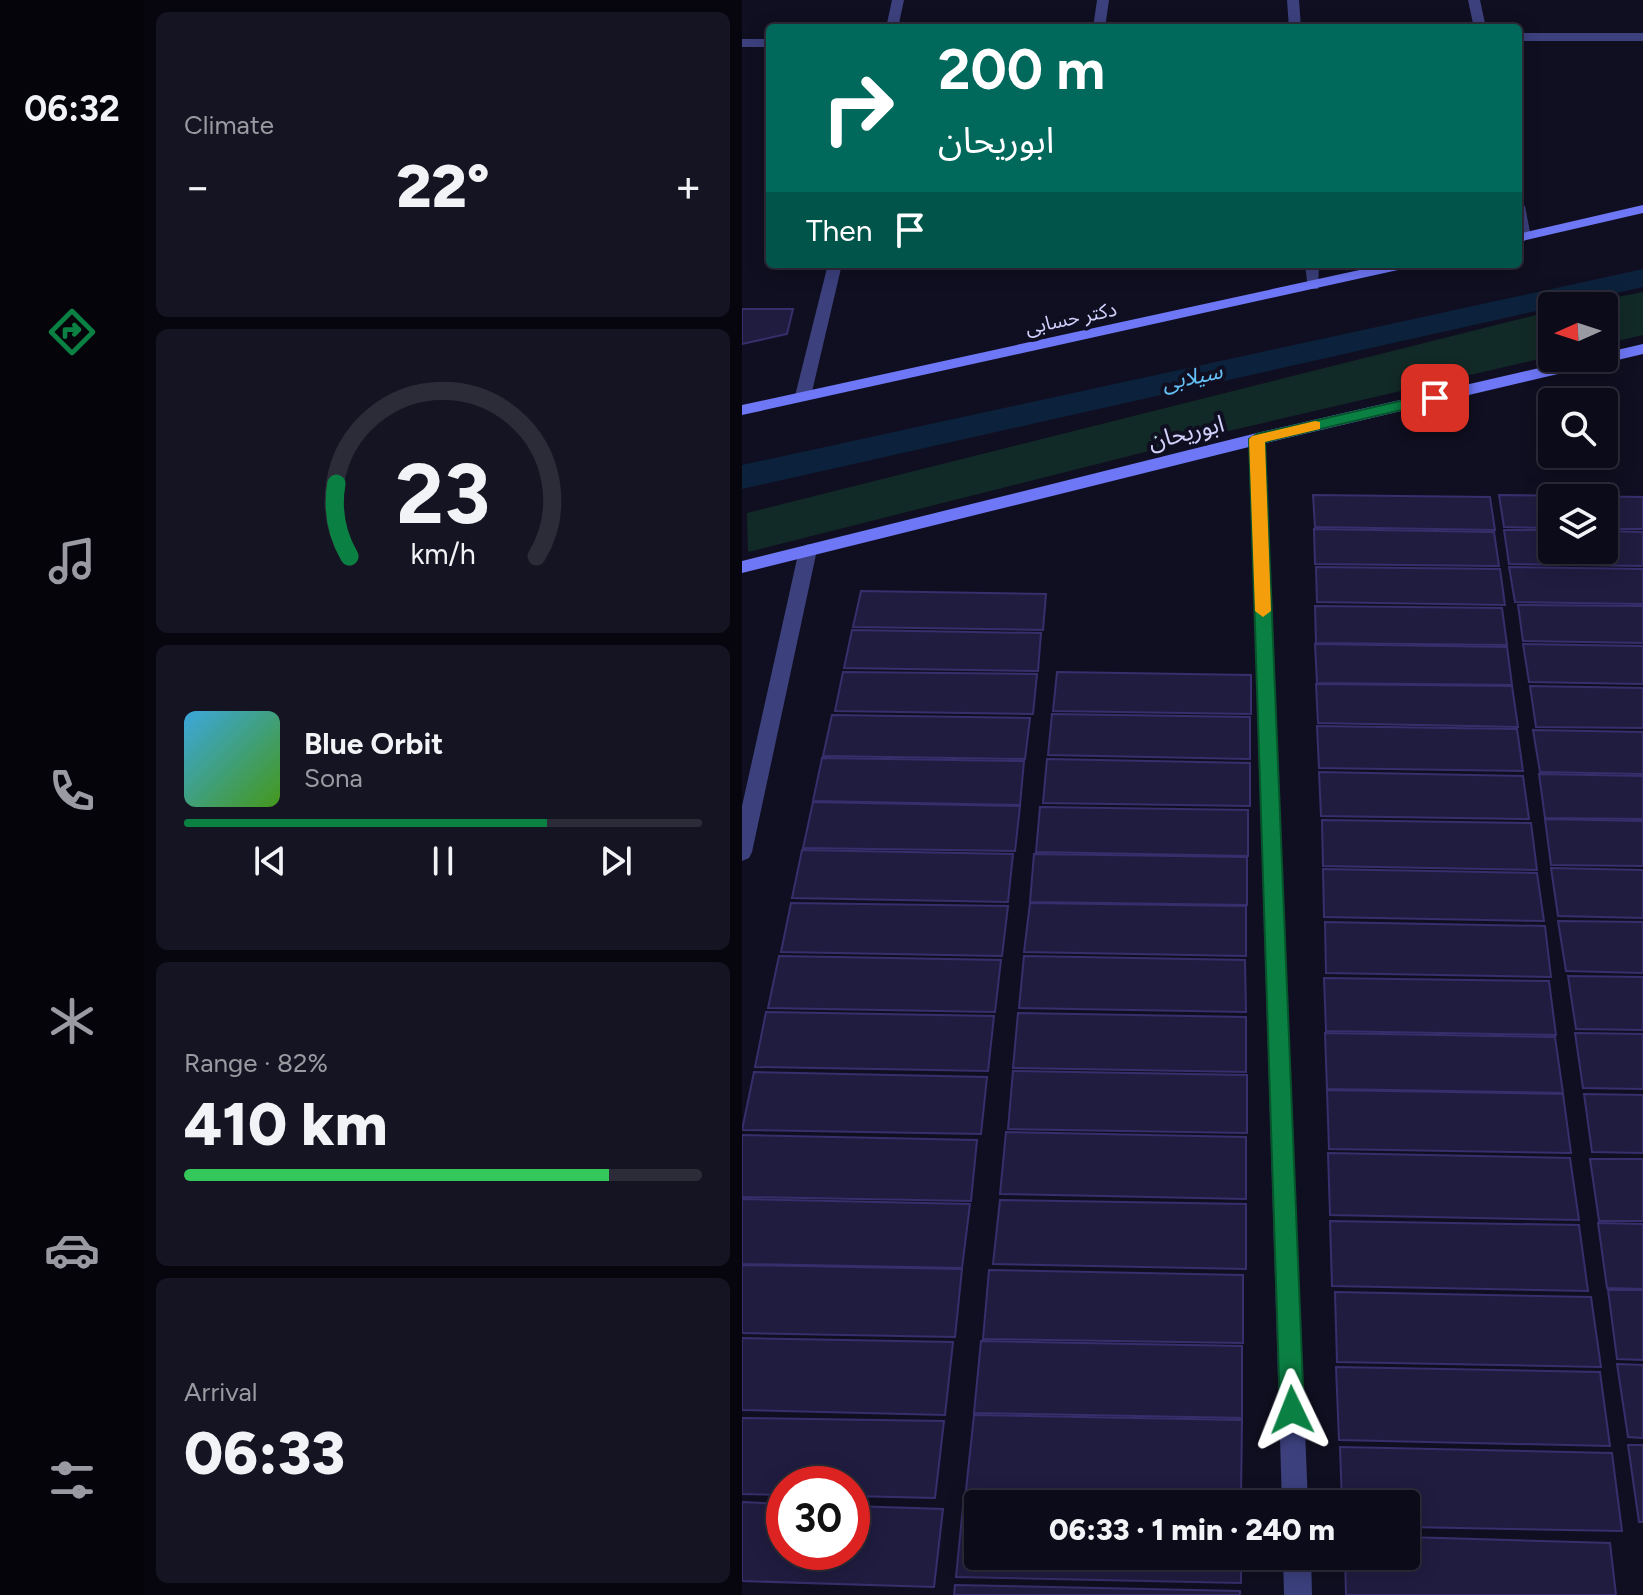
<!DOCTYPE html>
<html lang="en">
<head>
<meta charset="utf-8">
<style>
  body { margin:0; font-family:Figtree,"Noto Sans Arabic",sans-serif; background:#151422; color:#f1f3f6; height:100vh; display:flex; flex-direction:column; font-size:30px; white-space:nowrap }
  * { box-sizing:border-box; margin:0 }
  p { font-size:26px; color:#9a9ba2 }
  .icon { flex:none; width:44px; height:44px; fill:none; stroke:currentColor; stroke-width:2; stroke-linecap:round; stroke-linejoin:round }
  .map { position:relative; flex:1; overflow:hidden }
  .details { display:flex; flex-direction:column; gap:12px; padding:12px; background:#07060e; width:598px }
  .details>* { flex:none }
  .guide { position:absolute; left:24px; top:24px; width:756px; height:244px; border-radius:8px; box-shadow:0 4px 20px #0003,0 0 0 2px #2c2b38; background:#00695c; color:#fff; overflow:hidden }
  .needle { width:52px; rotate:267deg }
  .fabs { position:absolute; left:796px; top:292px; display:grid; gap:16px }
  .fabs a { display:grid; place-items:center; width:80px; height:80px; border-radius:8px; background:#0c0b19; box-shadow:0 4px 20px #0003,0 0 0 2px #2c2b38; font-size:40px }
  .speed { position:absolute; left:24px; top:1466px; display:flex; gap:16px; font-size:40px; font-weight:700; text-align:center }
  .speed>* { display:grid; place-content:center; width:104px; height:104px; border-radius:50%; background:#0c0b19; box-shadow:0 4px 20px #0003,0 0 0 2px #2c2b38; line-height:1 }
  .speed .limit { border:12px solid #d22; background:#fff; color:#111 }
  .pin { position:absolute; display:grid; place-items:center; width:68px; height:68px; color:#fff; margin:-34px; border-radius:16px; box-shadow:0 4px 12px #0006 }
  .me { position:absolute; width:88px; margin:-44px; rotate:358deg; stroke-linejoin:round; filter:drop-shadow(0 0 6px #0008) }
  .turn { display:flex; align-items:center; gap:28px; height:168px; padding:0 40px; font-size:36px }
  .turn .icon { width:104px; height:104px; stroke-width:2.5 }
  .turn b { display:block; font-size:56px; line-height:68px }
  .then { display:flex; align-items:center; height:76px; padding:0 40px; background:#0003; gap:16px; font-size:30px }
  .big { font-size:60px; font-weight:800; line-height:1.1 }
  .details .widget { flex:1; display:flex; flex-direction:column; justify-content:center; gap:12px; min-width:0; padding:0 28px; border-radius:12px; background:#151422 }
  .details .dial { align-items:center; gap:0 }
  .dial svg { height:208px; overflow:visible; fill:none; stroke:#2c2b38; stroke-width:7; stroke-linecap:round; text-anchor:middle }
  .dial text { fill:#f1f3f6; stroke:none }
  .song { display:flex; align-items:center; gap:24px }
  .cover { width:96px; height:96px; border-radius:12px; background:linear-gradient(135deg,hsl(200 70% 55%),hsl(100 70% 35%)) }
  .played { height:8px; border-radius:4px; background:linear-gradient(90deg,#0b8043 70%,#2c2b38 70%) }
  .keys { display:flex; justify-content:space-around; direction:ltr }
  .heat { display:flex; justify-content:space-between; align-items:center; font-size:44px; direction:ltr }
  .charge { height:12px; border-radius:6px; background:linear-gradient(90deg,#34c759 82%,#2c2b38 0) }
  .trip { position:absolute; left:222px; top:1490px; width:456px; height:80px; border-radius:8px; background:#0c0b19; box-shadow:0 4px 20px #0003,0 0 0 2px #2c2b38; font-weight:800; line-height:80px; text-align:center }
  main { display:flex; flex:1; min-height:0 }
  .tab-bar { display:flex; flex-direction:column; width:144px; justify-content:space-around; align-items:center; background:#05040a; color:#9a9ba2 }
  .tab-bar .icon { width:56px; height:56px }
  .tab-bar .selected { color:#0b8043 }
  .tab-bar b { font-size:36px; color:#f1f3f6 }
  .map>svg:first-child { display:block }
  .green { fill:#122a27 }
  .lines { fill:none; stroke-linecap:round; stroke-linejoin:round }
  .canal { fill:#0c223c; fill-rule:evenodd }
  .building { fill:#201c40; stroke:#362f6b; stroke-width:2 }
  .street { fill:#3c407d; fill-rule:evenodd }
  .secondary { fill:#6e77f6; fill-rule:evenodd }
  .route { fill:#0b8043; stroke:#07532c; stroke-width:2 }
  .slow { fill:#f59e0b }
  .labels { text-anchor:middle; dominant-baseline:central; stroke-width:8; stroke-linejoin:round; paint-order:stroke }
  .far-street-label { font-size:20px; fill:#d2d1fc; stroke:#100f21 }
  .far-water-label { font-size:22px; font-style:italic; fill:#65c0f6; stroke:#100f21 }
  .street-label { font-size:24px; fill:#d2d1fc; stroke:#100f21 }
</style>
</head>
<body>
<main>
<nav class="tab-bar">
<b>06:32</b>
<svg class="icon selected" aria-label="directions" viewBox="0 0 24 24"><path d="M12 3l9 9-9 9-9-9zM9 14v-3h6M13 9l2 2-2 2"/></svg>
<svg class="icon" aria-label="music" viewBox="0 0 24 24"><path d="M9 18V5l10-2v13"/><circle cx="6" cy="18" r="3"/><circle cx="16" cy="16" r="3"/></svg>
<svg class="icon" aria-label="phone" viewBox="0 0 24 24"><path d="M5 4h4l2 5-3 2q2 4 5 5l2-3 5 2v4C11 20 4 13 5 4z"/></svg>
<svg class="icon" aria-label="climate" viewBox="0 0 24 24"><path d="M12 3v18M4 7l16 10M4 17L20 7"/></svg>
<svg class="icon" aria-label="car" viewBox="0 0 24 24"><path d="M5 17H2v-5l4-1 3-4h7l3 4 3 1v5h-3M9 17h6M6 11h13"/><circle cx="7" cy="17" r="2"/><circle cx="17" cy="17" r="2"/></svg>
<svg class="icon" aria-label="filters" viewBox="0 0 24 24"><path d="M4 7h16M4 17h16"/><circle cx="9" cy="7" r="2"/><circle cx="15" cy="17" r="2"/></svg>
</nav>
<section class="details">
<div class="widget"><p>Climate</p>
<div class="heat"><a>−</a><b class="big">22°</b><a>+</a></div>
</div>
<div class="widget dial"><svg viewBox="0 0 100 80">
<path d="M14 69A42 42 0 1 1 86 69"/>
<path d="M14 69A42 42 0 0 1 9 41" stroke="#0b8043"/>
<text x="50" y="56" font-size="32" font-weight="700">23</text>
<text x="50" y="72" font-size="11">km/h</text>
</svg></div>
<div class="widget">
<div class="song"><i class="cover"></i><div><b>Blue Orbit</b><p>Sona</p></div></div>
<div class="played"></div>
<div class="keys"><svg class="icon" aria-label="previous" viewBox="0 0 24 24"><path d="M18 5L8 12l10 7zM5 5v14"/></svg><svg class="icon" aria-label="pause" viewBox="0 0 24 24"><path d="M8 5v14M16 5v14"/></svg><svg class="icon" aria-label="next" viewBox="0 0 24 24"><path d="M6 5l10 7-10 7zM19 5v14"/></svg></div>
</div>
<div class="widget"><p>Range · 82%</p><b class="big">410 km</b><div class="charge"></div></div>
<div class="widget"><p>Arrival</p><b class="big">06:33</b></div>
</section>
<div class="map">
<svg width="901" height="1595" viewBox="0 0 901 1595">
  <rect width="100%" height="100%" fill="#100f21"/>
  <!-- green -->
  <g class="green">
    <path d="M 901,292 L 901,335 L 862,344 L 862,306 L 829,306 Z"/>
    <path d="M 810,311 L 810,356 L 482,432 L 6,552 L 5,513 Z"/>
  </g>
  <g class="lines">
    <!-- canal -->
    <path class="canal" d="M 901,269 L 901,287 L 0,489 L 0,465 Z"/>
  </g>
  <!-- building -->
  <g class="building">
    <path d="M 0,309 L 51,309 L 45,334 L 0,344 Z"/>
    <path d="M 571,495 L 748,497 L 753,530 L 573,527 Z"/>
    <path d="M 757,495 L 901,497 L 901,529 L 862,529 L 862,498 L 810,498 L 810,528 L 762,527 Z"/>
    <path d="M 572,529 L 752,532 L 757,566 L 573,564 Z"/>
    <path d="M 762,530 L 810,530 L 810,550 L 862,550 L 862,531 L 901,532 L 901,566 L 767,564 Z"/>
    <path d="M 574,567 L 758,569 L 763,605 L 575,602 Z"/>
    <path d="M 767,567 L 901,569 L 901,604 L 773,602 Z"/>
    <path d="M 119,591 L 304,594 L 301,630 L 111,627 Z"/>
    <path d="M 776,605 L 901,606 L 901,643 L 781,641 Z"/>
    <path d="M 573,606 L 760,608 L 765,645 L 574,643 Z"/>
    <path d="M 110,630 L 299,633 L 296,671 L 102,668 Z"/>
    <path d="M 573,644 L 765,647 L 770,685 L 575,683 Z"/>
    <path d="M 781,644 L 901,646 L 901,684 L 787,682 Z"/>
    <path d="M 101,672 L 295,674 L 291,714 L 93,711 Z"/>
    <path d="M 315,672 L 509,675 L 509,714 L 311,711 Z"/>
    <path d="M 574,684 L 770,686 L 776,727 L 576,723 Z"/>
    <path d="M 788,686 L 901,688 L 901,728 L 794,727 Z"/>
    <path d="M 310,714 L 508,717 L 508,759 L 306,755 Z"/>
    <path d="M 90,715 L 288,718 L 283,759 L 81,756 Z"/>
    <path d="M 575,726 L 775,729 L 781,771 L 577,768 Z"/>
    <path d="M 791,730 L 901,732 L 901,774 L 798,772 Z"/>
    <path d="M 80,758 L 282,761 L 278,805 L 71,801 Z"/>
    <path d="M 305,759 L 508,763 L 508,806 L 301,803 Z"/>
    <path d="M 577,772 L 781,776 L 787,819 L 579,816 Z"/>
    <path d="M 797,774 L 901,776 L 901,819 L 803,818 Z"/>
    <path d="M 71,802 L 278,806 L 273,851 L 61,848 Z"/>
    <path d="M 298,807 L 506,810 L 506,856 L 294,852 Z"/>
    <path d="M 803,819 L 901,821 L 901,866 L 809,865 Z"/>
    <path d="M 580,820 L 789,823 L 795,870 L 581,866 Z"/>
    <path d="M 60,850 L 271,854 L 266,902 L 50,898 Z"/>
    <path d="M 292,854 L 505,857 L 505,905 L 288,902 Z"/>
    <path d="M 809,868 L 901,870 L 901,918 L 816,916 Z"/>
    <path d="M 581,869 L 795,873 L 802,921 L 582,917 Z"/>
    <path d="M 49,903 L 266,906 L 260,956 L 39,952 Z"/>
    <path d="M 288,903 L 504,906 L 504,956 L 282,952 Z"/>
    <path d="M 816,921 L 901,922 L 901,973 L 824,971 Z"/>
    <path d="M 583,922 L 803,926 L 809,977 L 584,973 Z"/>
    <path d="M 37,956 L 259,960 L 253,1012 L 26,1008 Z"/>
    <path d="M 282,956 L 503,960 L 504,1012 L 277,1008 Z"/>
    <path d="M 826,976 L 901,977 L 901,1030 L 834,1029 Z"/>
    <path d="M 582,978 L 807,981 L 814,1035 L 584,1031 Z"/>
    <path d="M 24,1012 L 252,1016 L 246,1071 L 13,1067 Z"/>
    <path d="M 276,1013 L 504,1017 L 504,1072 L 271,1068 Z"/>
    <path d="M 583,1033 L 813,1037 L 821,1093 L 585,1089 Z"/>
    <path d="M 833,1033 L 901,1034 L 901,1089 L 841,1088 Z"/>
    <path d="M 271,1071 L 505,1075 L 505,1133 L 266,1129 Z"/>
    <path d="M 12,1072 L 245,1077 L 239,1134 L 0,1130 Z"/>
    <path d="M 585,1090 L 821,1094 L 829,1153 L 587,1149 Z"/>
    <path d="M 842,1094 L 901,1095 L 901,1153 L 850,1152 Z"/>
    <path d="M 264,1132 L 504,1137 L 504,1199 L 258,1194 Z"/>
    <path d="M 0,1135 L 235,1140 L 229,1201 L 0,1197 Z"/>
    <path d="M 586,1153 L 828,1158 L 837,1220 L 588,1215 Z"/>
    <path d="M 848,1159 L 901,1159 L 901,1221 L 857,1221 Z"/>
    <path d="M 0,1199 L 228,1204 L 220,1268 L 0,1264 Z"/>
    <path d="M 258,1200 L 504,1204 L 504,1269 L 251,1264 Z"/>
    <path d="M 588,1221 L 837,1225 L 846,1291 L 590,1286 Z"/>
    <path d="M 856,1223 L 901,1224 L 901,1289 L 865,1288 Z"/>
    <path d="M 0,1265 L 220,1269 L 213,1337 L 0,1333 Z"/>
    <path d="M 247,1270 L 501,1275 L 501,1343 L 241,1339 Z"/>
    <path d="M 866,1290 L 901,1290 L 901,1360 L 875,1359 Z"/>
    <path d="M 593,1292 L 849,1297 L 859,1367 L 595,1362 Z"/>
    <path d="M 0,1338 L 211,1342 L 203,1415 L 0,1410 Z"/>
    <path d="M 239,1341 L 500,1346 L 500,1418 L 232,1413 Z"/>
    <path d="M 875,1364 L 901,1365 L 901,1438 L 886,1437 Z"/>
    <path d="M 594,1367 L 858,1372 L 868,1446 L 597,1440 Z"/>
    <path d="M 232,1415 L 500,1420 L 499,1496 L 224,1490 Z"/>
    <path d="M 0,1418 L 202,1421 L 193,1498 L 110,1496 L 110,1484 L 42,1484 L 42,1495 L 0,1494 Z"/>
    <path d="M 886,1445 L 901,1445 L 901,1522 L 897,1522 Z"/>
    <path d="M 598,1447 L 870,1453 L 880,1531 L 664,1527 L 664,1504 L 600,1504 Z"/>
    <path d="M 222,1496 L 499,1502 L 236,1504 L 236,1556 L 499,1556 L 499,1583 L 214,1577 Z"/>
    <path d="M 0,1502 L 42,1504 L 42,1552 L 110,1552 L 110,1506 L 201,1509 L 192,1587 L 0,1581 Z"/>
    <path d="M 664,1537 L 868,1543 L 874,1595 L 604,1595 L 603,1556 L 664,1556 Z"/>
    <path d="M 213,1585 L 498,1591 L 498,1595 L 212,1595 Z"/>
  </g>
  <g class="lines">
    <!-- street -->
    <g class="street">
      <path d="M 150,0 L 162,0 L 156,28 L 144,28 Z"/>
      <path d="M 355,0 L 367,0 L 363,28 L 351,28 Z"/>
      <path d="M 545,0 L 557,0 L 559,28 L 547,28 Z"/>
      <path d="M 726,0 L 738,0 L 744,28 L 732,28 Z"/>
      <rect x="776" y="33" width="125" height="8"/>
      <rect x="0" y="39" width="28" height="8"/>
      <path d="M 776,202 L 783,206 L 789,237 L 782,241 L 776,239 Z"/>
      <path d="M 86,264 L 100,264 L 69,396 L 61,401 L 53,396 Z"/>
      <path d="M 563,264 L 577,264 L 576,289 L 566,289 Z"/>
      <path d="M 515,433 L 523,439 L 566,1504 L 540,1504 L 507,439 Z"/>
      <path d="M 66,544 L 75,550 L 10,852 L 7,858 L 0,861 L 0,806 L 57,550 Z"/>
      <path d="M 541,1556 L 569,1556 L 570,1595 L 542,1595 Z"/>
    </g>
    <!-- secondary -->
    <g class="secondary">
      <path d="M 901,205 L 901,213 L 776,242 L 776,234 Z"/>
      <path d="M 645,264 L 672,264 L 665,268 L 0,415 L 0,405 Z"/>
      <path d="M 901,344 L 901,354 L 515,445 L 0,573 L 0,561 L 515,433 L 841,358 L 862,358 L 862,353 Z"/>
    </g>
  </g>
  <!-- route -->
  <path class="route" d="M 693,393 L 698,394 L 698,401 L 523,442 L 562,1410 L 558,1418 L 550,1422 L 541,1418 L 538,1410 L 507,439 L 515,434 Z"/>
  <!-- slow -->
  <path class="slow" d="M 573,421 L 578,422 L 578,429 L 523,442 L 529,611 L 521,617 L 513,611 L 507,439 L 510,436 Z"/>
  <g class="labels">
    <!-- far-street labels -->
    <g class="far-street-label">
      <text transform="translate(329 318) rotate(-12)">دکتر حسابی</text>
    </g>
    <!-- far-water labels -->
    <g class="far-water-label">
      <text transform="translate(450 377) rotate(-12)">سیلابی</text>
    </g>
    <!-- street labels -->
    <g class="street-label">
      <text transform="translate(444 432) rotate(-14)">ابوریحان</text>
    </g>
  </g>
</svg>
<div class="fabs">
<a><svg class="needle" viewBox="-14 -14 28 28"><path d="M0-13l5 13h-10z" fill="#e53935"/><path d="M0 13l5-13h-10z" fill="#9a9ba2"/></svg></a>
<a><svg class="icon" aria-label="search" viewBox="0 0 24 24"><circle cx="10" cy="10" r="6"/><path d="M15 15l6 6"/></svg></a>
<a><svg class="icon" aria-label="layers" viewBox="0 0 24 24"><path d="M12 4l9 5-9 5-9-5zM3 14l9 5 9-5"/></svg></a>
</div>
<div class="speed"><div class="limit">30</div></div>
<div class="pin" style="left:693px;top:398px;background:#d93025"><svg class="icon" aria-label="arrive" viewBox="0 0 24 24"><path d="M6 21V4h12l-3 4 3 4H6"/></svg></div>
<svg class="me" style="left:550px;top:1410px" viewBox="-20 -20 40 40"><path d="M0-17L14 15 0 8-14 15z" fill="#0b8043" stroke="#fff" stroke-width="4"/></svg>
<div class="trip">06:33 · 1 min · 240 m</div>
<div class="guide">
<div class="turn"><svg class="icon" aria-label="right" viewBox="0 0 24 24"><path d="M7 20v-9h11M14 6l5 5-5 5"/></svg><div><b>200 m</b>ابوریحان</div></div>
<div class="then">Then<svg class="icon" aria-label="arrive" viewBox="0 0 24 24"><path d="M6 21V4h12l-3 4 3 4H6"/></svg></div>
</div>
</div>
</main>
</body>
</html>
